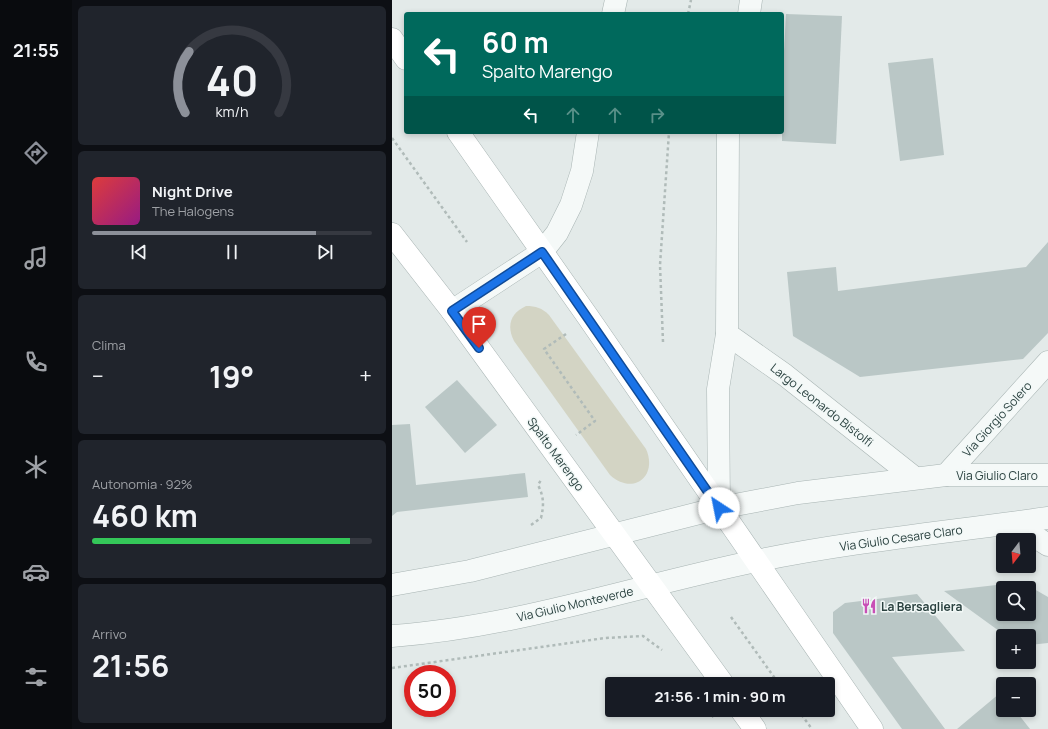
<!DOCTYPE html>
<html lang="it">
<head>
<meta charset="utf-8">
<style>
  body { margin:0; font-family:Manrope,sans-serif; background:#20242c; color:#f1f3f6; height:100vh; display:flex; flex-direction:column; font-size:15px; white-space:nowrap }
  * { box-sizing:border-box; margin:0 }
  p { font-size:13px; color:#9ea1a6 }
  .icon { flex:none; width:22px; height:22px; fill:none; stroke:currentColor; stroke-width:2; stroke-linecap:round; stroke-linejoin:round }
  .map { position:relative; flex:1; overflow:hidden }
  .panel { display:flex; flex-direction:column; gap:6px; padding:6px; background:#0d0f14; width:320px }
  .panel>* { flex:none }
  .banner { position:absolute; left:12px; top:12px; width:380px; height:122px; border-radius:4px; box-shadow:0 2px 6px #0003; background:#00695c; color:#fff; overflow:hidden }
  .needle { width:26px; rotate:196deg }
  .controls { position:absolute; left:604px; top:533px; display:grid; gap:8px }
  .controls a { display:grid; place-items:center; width:40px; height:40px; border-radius:4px; background:#171b24; box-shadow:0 2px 6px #0003; font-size:20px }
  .speed { position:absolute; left:12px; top:665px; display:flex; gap:8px; font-size:20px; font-weight:700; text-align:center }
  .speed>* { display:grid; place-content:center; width:52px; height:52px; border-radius:50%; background:#171b24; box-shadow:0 2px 6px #0003; line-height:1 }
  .speed .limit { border:6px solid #d22; background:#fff; color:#111 }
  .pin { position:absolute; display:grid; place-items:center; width:34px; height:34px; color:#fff; margin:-41px -17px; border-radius:50% 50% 50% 0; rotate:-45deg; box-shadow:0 0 4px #0007 }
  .pin .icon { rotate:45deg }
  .me { position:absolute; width:44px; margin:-22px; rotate:326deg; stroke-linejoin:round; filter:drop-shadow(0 0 3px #0008) }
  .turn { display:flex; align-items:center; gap:14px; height:84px; padding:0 12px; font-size:18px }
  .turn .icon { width:52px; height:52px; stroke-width:2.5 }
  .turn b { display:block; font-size:28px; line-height:34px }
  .lanes { display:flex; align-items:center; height:38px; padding:0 12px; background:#0003; justify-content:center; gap:20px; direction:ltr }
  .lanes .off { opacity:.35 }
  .big { font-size:30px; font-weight:700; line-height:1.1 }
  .panel .widget { flex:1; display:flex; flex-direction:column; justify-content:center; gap:6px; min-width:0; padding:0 14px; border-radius:6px; background:#20242c }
  .panel .dial { align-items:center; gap:0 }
  .dial svg { height:104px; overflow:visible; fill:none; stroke:#363941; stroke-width:7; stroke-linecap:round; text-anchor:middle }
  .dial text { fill:#f1f3f6; stroke:none }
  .song { display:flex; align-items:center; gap:12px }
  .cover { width:48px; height:48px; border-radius:6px; background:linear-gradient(135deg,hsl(0 70% 55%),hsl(310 70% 35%)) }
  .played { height:4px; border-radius:2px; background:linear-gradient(90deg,#8c9099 80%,#363941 80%) }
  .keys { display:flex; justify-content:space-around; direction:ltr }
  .heat { display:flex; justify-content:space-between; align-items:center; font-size:22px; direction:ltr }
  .charge { height:6px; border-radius:3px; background:linear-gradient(90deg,#34c759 92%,#363941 0) }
  .trip { position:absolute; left:213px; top:677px; width:230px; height:40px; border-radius:4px; background:#171b24; box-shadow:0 2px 6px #0003; font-weight:700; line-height:40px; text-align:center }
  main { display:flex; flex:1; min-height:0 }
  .menu { display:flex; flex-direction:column; width:72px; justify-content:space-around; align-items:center; background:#090b0e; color:#9ea1a6 }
  .menu .icon { width:28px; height:28px }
  .menu .active { color:#8c9099 }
  .menu b { font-size:18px; color:#f1f3f6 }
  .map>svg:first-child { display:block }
  .green { fill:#d3d4c4 }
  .building { fill:#bac7c6; fill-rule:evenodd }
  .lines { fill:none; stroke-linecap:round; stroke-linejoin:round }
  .minor-casing { stroke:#a8b4b3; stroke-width:23 }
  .tertiary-casing { stroke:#a8b4b3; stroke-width:23 }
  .secondary-casing { stroke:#a8b4b3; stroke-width:23 }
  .path { stroke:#b0bbb9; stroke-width:2.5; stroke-dasharray:3 3; stroke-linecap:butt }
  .minor { stroke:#f5f9f8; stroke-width:22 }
  .tertiary { stroke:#f5f9f8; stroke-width:22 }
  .secondary { stroke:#fff; stroke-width:22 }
  .route-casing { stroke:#114b97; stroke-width:10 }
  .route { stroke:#1a73e8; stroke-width:7 }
  .labels { text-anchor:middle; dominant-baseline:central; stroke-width:3; stroke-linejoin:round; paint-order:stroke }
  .street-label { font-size:12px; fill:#2b4240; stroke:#f2f8f7 }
  .poi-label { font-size:12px; font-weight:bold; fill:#2b4240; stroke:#f2f8f7; text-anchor:start }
</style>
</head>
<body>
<main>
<nav class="menu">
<b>21:55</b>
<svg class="icon active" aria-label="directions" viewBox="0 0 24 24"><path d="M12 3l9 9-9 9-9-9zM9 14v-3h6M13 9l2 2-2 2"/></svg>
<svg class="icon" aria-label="music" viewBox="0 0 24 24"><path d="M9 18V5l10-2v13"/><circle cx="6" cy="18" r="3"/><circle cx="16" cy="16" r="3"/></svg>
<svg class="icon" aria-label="phone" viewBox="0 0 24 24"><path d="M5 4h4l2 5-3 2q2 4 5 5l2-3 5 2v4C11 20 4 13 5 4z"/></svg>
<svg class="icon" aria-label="climate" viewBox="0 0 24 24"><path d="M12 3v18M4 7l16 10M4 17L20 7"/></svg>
<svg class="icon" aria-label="car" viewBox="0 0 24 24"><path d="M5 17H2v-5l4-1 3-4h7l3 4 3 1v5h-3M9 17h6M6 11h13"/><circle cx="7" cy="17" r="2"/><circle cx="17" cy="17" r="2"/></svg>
<svg class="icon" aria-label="filters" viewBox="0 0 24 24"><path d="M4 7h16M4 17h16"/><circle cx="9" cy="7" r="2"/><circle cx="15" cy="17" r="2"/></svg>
</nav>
<section class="panel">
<div class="widget dial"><svg viewBox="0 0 100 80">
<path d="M14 69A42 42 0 1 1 86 69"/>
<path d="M14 69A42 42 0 0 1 17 22" stroke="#8c9099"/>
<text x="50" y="56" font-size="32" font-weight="700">40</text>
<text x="50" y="72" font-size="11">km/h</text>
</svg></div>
<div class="widget">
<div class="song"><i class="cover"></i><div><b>Night Drive</b><p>The Halogens</p></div></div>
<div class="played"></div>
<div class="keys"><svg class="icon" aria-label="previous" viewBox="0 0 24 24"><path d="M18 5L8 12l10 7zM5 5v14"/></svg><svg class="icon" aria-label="pause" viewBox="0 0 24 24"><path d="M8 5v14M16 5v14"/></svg><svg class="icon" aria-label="next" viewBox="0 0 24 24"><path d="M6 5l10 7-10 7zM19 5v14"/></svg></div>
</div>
<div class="widget"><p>Clima</p>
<div class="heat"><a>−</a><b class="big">19°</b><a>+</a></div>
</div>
<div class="widget"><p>Autonomia · 92%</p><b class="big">460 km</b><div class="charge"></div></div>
<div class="widget"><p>Arrivo</p><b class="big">21:56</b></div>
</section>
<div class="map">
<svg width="656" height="729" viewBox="0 0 656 729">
  <rect width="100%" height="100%" fill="#e3eae9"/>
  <!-- green -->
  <path class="green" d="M 134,306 C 144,306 150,308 157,315 L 254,449 C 266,476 241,496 218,475 L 122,341 C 114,325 119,313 134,306 Z"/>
  <!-- building -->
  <g class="building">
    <path d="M 394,14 L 450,16 L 444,144 L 390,141 L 390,89 Z"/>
    <path d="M 541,58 L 552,155 L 508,161 L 496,63 Z"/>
    <path d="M 656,242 L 656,333 L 631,359 L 468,377 L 401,336 L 395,272 L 444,267 L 446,291 L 634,267 Z"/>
    <path d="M 65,380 L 105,425 L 73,453 L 33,407 Z"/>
    <path d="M 18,424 L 24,485 L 133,473 L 136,497 L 5,512 L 0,516 L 0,425 Z"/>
    <path d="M 630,582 L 656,597 L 656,643 L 637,645 L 637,636 L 614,636 L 552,591 ZM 611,588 L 637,588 L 637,614 L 611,614 Z"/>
    <path d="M 525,594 L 573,651 L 500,657 L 553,729 L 510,729 L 441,633 L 441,612 L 453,603 Z"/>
    <path d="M 608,693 L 611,696 L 611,710 L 623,710 L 638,729 L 565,729 Z"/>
  </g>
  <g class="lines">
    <defs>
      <g id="minor">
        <path d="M 554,475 L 656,362"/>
        <path d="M 622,523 L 656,545"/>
      </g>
      <g id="tertiary">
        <path d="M 221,14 L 224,0"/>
        <path d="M 357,14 L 359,0"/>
        <path d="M 60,311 L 150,252 L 165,233 L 179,205 L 190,171 L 196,132"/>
        <path d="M 335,334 L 393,375 L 523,478"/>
        <path d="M 327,508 L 326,389 L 335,334 L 336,132"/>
        <path d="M 0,585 L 78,571 L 327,508 L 406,493 L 554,475 L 656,475"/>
        <path d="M 0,636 C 125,627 243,586 364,561 C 460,541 559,532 656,518"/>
      </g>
      <g id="secondary">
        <path d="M 0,39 L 14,59"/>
        <path d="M 66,132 L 196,317 L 480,729"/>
        <path d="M 0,234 L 60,311 L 331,684"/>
        <path d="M 349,710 L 363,729"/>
      </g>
    </defs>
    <!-- minor casing -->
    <use href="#minor" class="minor-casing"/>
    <!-- tertiary casing -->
    <use href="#tertiary" class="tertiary-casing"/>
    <!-- secondary casing -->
    <use href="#secondary" class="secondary-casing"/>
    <!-- path -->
    <g class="path">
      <path d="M 296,14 L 299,0"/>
      <path d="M 0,138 L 75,242"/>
      <path d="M 174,334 L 152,349 L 203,421 L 184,435"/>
      <path d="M 271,342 L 268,265 L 277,132"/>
      <path d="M 139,525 L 149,518 C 152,505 152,497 146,485 L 149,480"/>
      <path d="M 339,617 L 387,684"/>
      <path d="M 0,668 L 213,638 L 251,636 L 270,650"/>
      <path d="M 316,710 L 322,718"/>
      <path d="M 406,710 L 420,729"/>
    </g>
    <!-- minor -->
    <use href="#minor" class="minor"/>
    <!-- tertiary -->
    <use href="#tertiary" class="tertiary"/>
    <!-- secondary -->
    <use href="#secondary" class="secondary"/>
  </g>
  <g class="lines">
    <defs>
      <path id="route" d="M 87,348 L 60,311 L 150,252 L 327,508"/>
    </defs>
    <!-- route casing -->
    <use href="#route" class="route-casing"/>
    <!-- route -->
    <use href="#route" class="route"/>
  </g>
  <!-- icons -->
  <defs>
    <symbol id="restaurant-bare" viewBox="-9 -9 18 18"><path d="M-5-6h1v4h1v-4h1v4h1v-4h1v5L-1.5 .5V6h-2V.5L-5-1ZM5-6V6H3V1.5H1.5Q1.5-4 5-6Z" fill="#c84fb6" stroke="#f2f8f7" stroke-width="2.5" paint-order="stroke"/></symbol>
  </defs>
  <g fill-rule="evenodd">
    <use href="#restaurant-bare" x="466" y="595" width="22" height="22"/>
  </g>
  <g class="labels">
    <!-- street labels -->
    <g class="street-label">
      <text transform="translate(430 405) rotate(38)">Largo Leonardo Bistolfi</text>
      <text transform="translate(605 419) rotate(-48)">Via Giorgio Solero</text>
      <text transform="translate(164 454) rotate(54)">Spalto Marengo</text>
      <text x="605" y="475">Via Giulio Claro</text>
      <text transform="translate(509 538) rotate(-8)">Via Giulio Cesare Claro</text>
      <text transform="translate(183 604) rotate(-13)">Via Giulio Monteverde</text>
    </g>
    <!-- poi labels -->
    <g class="poi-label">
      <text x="489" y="606">La Bersagliera</text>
    </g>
  </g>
</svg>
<div class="controls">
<a><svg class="needle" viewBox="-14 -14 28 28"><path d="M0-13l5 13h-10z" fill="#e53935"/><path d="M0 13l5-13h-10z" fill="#9ea1a6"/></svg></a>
<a><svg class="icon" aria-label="search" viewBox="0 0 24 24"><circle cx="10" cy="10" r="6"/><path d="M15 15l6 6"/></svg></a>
<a>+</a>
<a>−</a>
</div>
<div class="speed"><div class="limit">50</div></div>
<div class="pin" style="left:87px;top:348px;background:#d93025"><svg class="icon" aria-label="arrive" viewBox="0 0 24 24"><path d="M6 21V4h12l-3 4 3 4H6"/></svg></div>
<svg class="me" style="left:327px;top:508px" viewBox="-20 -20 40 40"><circle r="19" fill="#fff"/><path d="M0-13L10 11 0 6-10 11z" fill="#1a73e8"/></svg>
<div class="trip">21:56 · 1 min · 90 m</div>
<div class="banner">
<div class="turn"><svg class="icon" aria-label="left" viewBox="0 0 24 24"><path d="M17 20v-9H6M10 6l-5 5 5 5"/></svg><div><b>60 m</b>Spalto Marengo</div></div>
<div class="lanes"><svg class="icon" aria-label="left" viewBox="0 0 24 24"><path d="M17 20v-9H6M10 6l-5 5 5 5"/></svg><svg class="icon off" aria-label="ahead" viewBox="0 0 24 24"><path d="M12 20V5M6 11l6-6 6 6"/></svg><svg class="icon off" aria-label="ahead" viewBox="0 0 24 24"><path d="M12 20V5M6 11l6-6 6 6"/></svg><svg class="icon off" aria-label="right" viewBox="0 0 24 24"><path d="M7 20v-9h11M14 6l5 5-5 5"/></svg></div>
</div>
</div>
</main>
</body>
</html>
